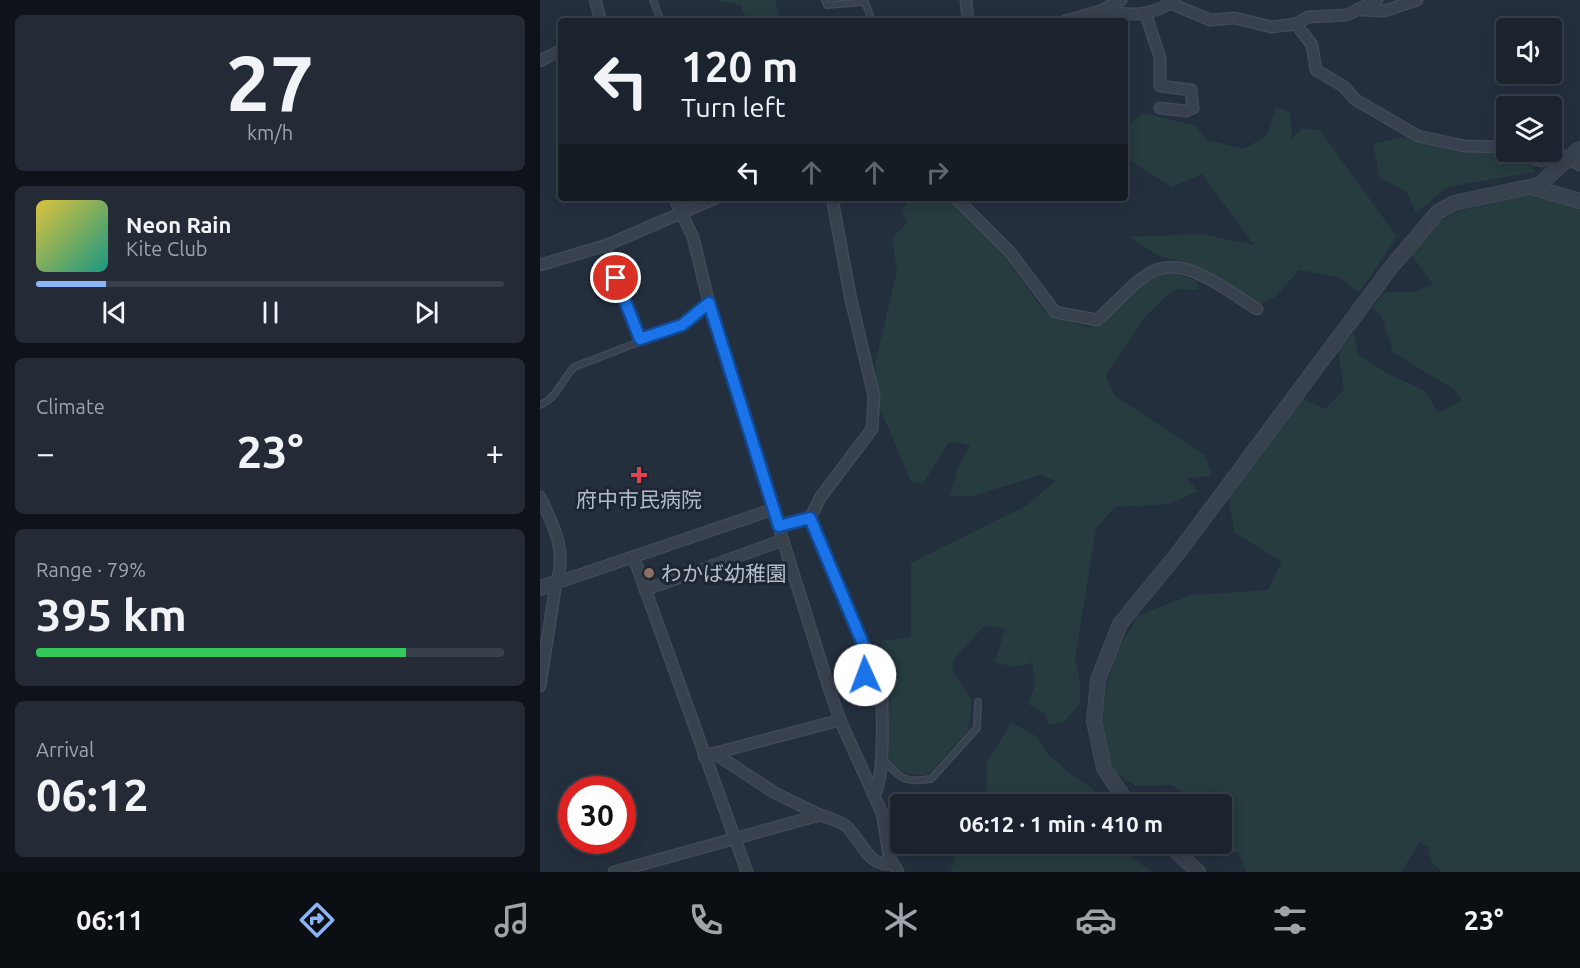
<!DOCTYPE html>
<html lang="en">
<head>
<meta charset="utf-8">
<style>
  body { margin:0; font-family:Ubuntu,"Noto Sans JP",sans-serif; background:#242b36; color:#f1f3f6; height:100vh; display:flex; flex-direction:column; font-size:22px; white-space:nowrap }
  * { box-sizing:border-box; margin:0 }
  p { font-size:20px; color:#a0a4aa }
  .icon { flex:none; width:33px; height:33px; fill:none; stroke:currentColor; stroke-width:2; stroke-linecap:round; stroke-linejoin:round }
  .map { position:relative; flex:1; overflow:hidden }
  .side { display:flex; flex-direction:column; gap:15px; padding:15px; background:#0f1319; width:540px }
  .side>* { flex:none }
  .top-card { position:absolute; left:18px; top:18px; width:570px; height:183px; border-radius:6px; box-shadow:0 3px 15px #0003,0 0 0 2px #39404a; background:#1b232e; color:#f1f3f6; overflow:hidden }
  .controls { position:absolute; left:956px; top:18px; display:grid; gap:12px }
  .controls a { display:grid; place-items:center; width:66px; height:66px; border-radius:6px; background:#1b232e; box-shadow:0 3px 15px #0003,0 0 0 2px #39404a; font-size:30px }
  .speed { position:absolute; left:18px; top:776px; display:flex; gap:12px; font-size:30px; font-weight:700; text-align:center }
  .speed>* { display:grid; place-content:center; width:78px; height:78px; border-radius:50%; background:#1b232e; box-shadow:0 3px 15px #0003,0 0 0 2px #39404a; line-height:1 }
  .speed .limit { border:9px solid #d22; background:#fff; color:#111 }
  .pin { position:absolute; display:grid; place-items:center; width:51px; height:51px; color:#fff; margin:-26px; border:3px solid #fff; border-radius:50%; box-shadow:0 2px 6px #0007 }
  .me { position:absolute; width:66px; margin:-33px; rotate:358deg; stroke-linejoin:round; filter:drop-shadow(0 0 4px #0008) }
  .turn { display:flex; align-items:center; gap:21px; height:126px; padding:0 24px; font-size:27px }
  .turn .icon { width:78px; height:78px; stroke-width:2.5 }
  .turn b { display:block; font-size:42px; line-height:51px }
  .lanes { display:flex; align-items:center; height:57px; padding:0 24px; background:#0003; justify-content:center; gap:30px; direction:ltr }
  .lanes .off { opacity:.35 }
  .big { font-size:45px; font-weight:700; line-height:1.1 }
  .side .widget { flex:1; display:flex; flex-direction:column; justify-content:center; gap:9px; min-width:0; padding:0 21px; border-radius:9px; background:#242b36 }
  .side .dial { align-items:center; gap:0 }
  .dial b { font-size:78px; line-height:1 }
  .song { display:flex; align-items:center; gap:18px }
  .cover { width:72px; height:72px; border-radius:9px; background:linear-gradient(135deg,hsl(50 70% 55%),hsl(170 70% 35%)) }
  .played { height:6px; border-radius:3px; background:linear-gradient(90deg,#8ab4f8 15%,#39404a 15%) }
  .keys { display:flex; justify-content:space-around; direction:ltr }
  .heat { display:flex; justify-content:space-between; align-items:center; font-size:33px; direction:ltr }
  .charge { height:9px; border-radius:4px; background:linear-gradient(90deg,#34c759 79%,#39404a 0) }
  .trip { position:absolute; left:350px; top:794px; width:342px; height:60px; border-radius:6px; background:#1b232e; box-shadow:0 3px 15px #0003,0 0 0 2px #39404a; font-weight:700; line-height:60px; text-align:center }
  .tab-bar { display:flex; height:96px; justify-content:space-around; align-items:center; background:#0b0e12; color:#a0a4aa }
  .tab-bar .icon { width:42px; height:42px }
  .tab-bar .selected { color:#8ab4f8 }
  .tab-bar b { font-size:27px; color:#f1f3f6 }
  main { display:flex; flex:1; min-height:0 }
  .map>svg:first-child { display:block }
  .green { fill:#263c3f }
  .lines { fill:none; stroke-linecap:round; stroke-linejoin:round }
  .service-casing { stroke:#414a57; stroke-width:8 }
  .minor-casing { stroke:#414a57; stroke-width:13 }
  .tertiary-casing { stroke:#414a57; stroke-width:16 }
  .service { stroke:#38414e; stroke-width:5 }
  .minor { stroke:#38414e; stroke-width:10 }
  .tertiary { stroke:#38414e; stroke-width:14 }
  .tertiary-bridge-casing { stroke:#414a57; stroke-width:16; stroke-linecap:butt }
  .tertiary-bridge { stroke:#38414e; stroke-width:14 }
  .route-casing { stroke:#114b97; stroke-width:15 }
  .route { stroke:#1a73e8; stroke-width:10 }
  .health-dot { fill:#e0444e; stroke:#1d2633; stroke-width:2 }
  .education-dot { fill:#8d6e63; stroke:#1d2633; stroke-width:2 }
  .labels { text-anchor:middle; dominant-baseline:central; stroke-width:6; stroke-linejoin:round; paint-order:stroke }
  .poi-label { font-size:21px; fill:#b4bcc9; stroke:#1d2633 }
</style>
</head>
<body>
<main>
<section class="side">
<div class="widget dial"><b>27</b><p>km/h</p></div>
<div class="widget">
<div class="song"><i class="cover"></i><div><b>Neon Rain</b><p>Kite Club</p></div></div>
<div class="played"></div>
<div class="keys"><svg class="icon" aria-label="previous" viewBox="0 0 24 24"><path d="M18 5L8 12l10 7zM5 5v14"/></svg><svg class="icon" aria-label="pause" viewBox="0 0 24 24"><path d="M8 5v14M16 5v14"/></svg><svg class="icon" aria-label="next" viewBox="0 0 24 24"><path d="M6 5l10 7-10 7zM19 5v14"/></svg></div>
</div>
<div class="widget"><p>Climate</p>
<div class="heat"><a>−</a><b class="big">23°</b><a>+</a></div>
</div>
<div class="widget"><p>Range · 79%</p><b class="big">395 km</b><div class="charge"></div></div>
<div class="widget"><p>Arrival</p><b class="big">06:12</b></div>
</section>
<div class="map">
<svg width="1040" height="872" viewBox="0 0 1040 872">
  <rect width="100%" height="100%" fill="#242f3e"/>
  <!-- green -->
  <g class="green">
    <path d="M 176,0 L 235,0 L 241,21 L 206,21 L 201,5 Z"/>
    <path d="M 736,107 L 750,112 L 752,139 L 762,128 L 780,130 L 857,237 L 819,293 L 798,277 L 759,270 L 735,297 L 717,305 L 649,264 L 619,256 L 590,237 L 661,234 L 714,245 L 662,174 L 632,187 L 585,157 L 585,128 L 603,113 L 655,125 L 667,140 L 703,149 L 727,136 Z"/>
    <path d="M 863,137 L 885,142 L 959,151 L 993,163 L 995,172 L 907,187 L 876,213 L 867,192 L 840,178 L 833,144 Z"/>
    <path d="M 1000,193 L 1040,204 L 1040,872 L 902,872 L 891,862 L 888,847 L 880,842 L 861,872 L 706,872 L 699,853 L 667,848 L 664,843 L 681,843 L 681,804 L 659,804 L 632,785 L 596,786 L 576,773 L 565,750 L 559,712 L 576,653 L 599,615 L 651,595 L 728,590 L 742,562 L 695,533 L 688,498 L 720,451 L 761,398 L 785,409 L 804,390 L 798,351 L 814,333 L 818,355 L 849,374 L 885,391 L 898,413 L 922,400 L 913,389 L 853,352 L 842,317 L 833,307 L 845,292 L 874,292 L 893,284 L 870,253 L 893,226 L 918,211 Z"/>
    <path d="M 370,198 L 410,198 L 457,247 L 506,314 L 550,328 C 581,313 594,284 628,271 L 657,281 L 658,290 L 634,289 L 606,316 L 565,376 L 575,396 L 665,455 L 672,476 L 646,478 L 658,491 L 629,504 L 575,507 L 556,528 L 535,659 L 540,682 L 540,703 L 524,722 L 508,725 L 505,713 L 488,704 L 496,682 L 492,663 L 473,667 L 455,662 L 465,629 L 445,625 L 414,659 L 412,670 L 432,700 L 428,731 L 387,775 C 366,776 359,770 346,755 L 350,697 L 340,670 L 341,641 L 371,637 L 371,563 L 486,506 L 515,481 L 501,475 L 433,496 L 410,496 L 418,468 L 430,445 L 409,442 L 383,484 L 371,481 L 338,404 L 335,364 L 357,271 L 352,238 L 367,223 L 362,210 Z"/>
    <path d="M 471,723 L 496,736 L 507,753 L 530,774 L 554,789 L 555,804 L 438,804 L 447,790 L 447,762 Z"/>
    <path d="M 419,843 L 568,843 L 574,851 L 590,856 L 612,872 L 411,872 Z"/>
  </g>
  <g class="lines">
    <defs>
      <g id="service">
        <path d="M 113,0 L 121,21"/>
        <path d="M 285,0 L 287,5 L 325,2 L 332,21"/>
        <path d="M 67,245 L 80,294 L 100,339"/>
        <path d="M 0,405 C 16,399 22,380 34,367 L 143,325 L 169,303"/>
        <path d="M 343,759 C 360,778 364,783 391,779 L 437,728 L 438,702"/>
      </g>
      <g id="minor">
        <path d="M 55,0 L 61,21"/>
        <path d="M 426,0 L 428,21"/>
        <path d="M 630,3 L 670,20 L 695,18 L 731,27 L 756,24 L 768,17 L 807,15 L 837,0"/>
        <path d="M 822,10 L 844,11 L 877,0"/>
        <path d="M 560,11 C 589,15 609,18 635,0"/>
        <path d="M 606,15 L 620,58 L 620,86 L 651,90 L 653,108 L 646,111 L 620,108"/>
        <path d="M 525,21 L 560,11 L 581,0"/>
        <path d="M 756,24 L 772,45 L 776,70 L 803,86 L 816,100 L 878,136 L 924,146 L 966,147"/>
        <path d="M 0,61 L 21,50"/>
        <path d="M 976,152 L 1001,161 L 1019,154 L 1040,165"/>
        <path d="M 134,198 L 153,237 L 169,303 L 289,688 L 300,720 L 342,813 L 349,856 L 358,872"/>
        <path d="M 292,198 L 311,300 L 334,396 L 332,429 L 280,498 L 270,518 L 328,656 L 322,694"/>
        <path d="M 416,198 L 469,251 L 515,312 L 557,320 C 573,306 588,288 605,276 C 640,249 687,291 717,309"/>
        <path d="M 0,265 L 67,245 L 176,198"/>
        <path d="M 0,497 C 13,524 28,552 16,583 L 0,686"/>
        <path d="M 239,526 L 270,518"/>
        <path d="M 94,558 L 207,872"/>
        <path d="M 16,583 L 234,509"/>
        <path d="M 105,590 L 243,540"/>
        <path d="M 174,753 L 235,793 L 280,815"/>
        <path d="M 164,756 L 300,720"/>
        <path d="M 334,795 C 345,779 342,719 342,698"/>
        <path d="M 74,872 L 280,815 C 289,818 301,821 307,827 C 323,842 327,867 353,864"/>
      </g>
      <g id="tertiary">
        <path d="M 992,187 L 1040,201"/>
        <path d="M 0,588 L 16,583"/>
        <path d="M 588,804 L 564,768 L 554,721 L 558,680 L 580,624 L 638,553 L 852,266 L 898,212 L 914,203 L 999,185"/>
        <path d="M 628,843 L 658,872"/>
      </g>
    </defs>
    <!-- service casing -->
    <use href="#service" class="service-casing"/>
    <!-- minor casing -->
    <use href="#minor" class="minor-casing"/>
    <!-- tertiary casing -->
    <use href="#tertiary" class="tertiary-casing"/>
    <!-- service -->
    <use href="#service" class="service"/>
    <!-- minor -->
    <use href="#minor" class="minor"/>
    <!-- tertiary -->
    <use href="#tertiary" class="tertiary"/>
    <defs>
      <path id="tertiary-bridge" d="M 999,185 L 1040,148"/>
    </defs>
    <!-- tertiary-bridge casing -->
    <use href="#tertiary-bridge" class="tertiary-bridge-casing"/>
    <!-- tertiary-bridge -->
    <use href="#tertiary-bridge" class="tertiary-bridge"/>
  </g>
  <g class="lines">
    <defs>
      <path id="route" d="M 76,278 L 100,339 L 142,325 L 169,303 L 239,526 L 270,518 L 328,656 L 325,675"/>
    </defs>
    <!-- route casing -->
    <use href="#route" class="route-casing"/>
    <!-- route -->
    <use href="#route" class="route"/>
  </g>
  <!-- markers -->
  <path class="health-dot" d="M96 466h6v6h6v6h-6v6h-6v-6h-6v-6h6z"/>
  <circle class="education-dot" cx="109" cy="573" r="6"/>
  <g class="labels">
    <!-- poi labels -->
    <g class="poi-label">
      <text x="99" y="499">府中市民病院</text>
      <text x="121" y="573" text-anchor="start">わかば幼稚園</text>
    </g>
  </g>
</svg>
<div class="controls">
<a><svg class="icon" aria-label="sound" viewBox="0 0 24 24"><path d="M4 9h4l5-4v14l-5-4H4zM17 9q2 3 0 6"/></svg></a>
<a><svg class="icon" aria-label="layers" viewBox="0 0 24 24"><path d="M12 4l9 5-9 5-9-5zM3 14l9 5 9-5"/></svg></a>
</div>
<div class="speed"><div class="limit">30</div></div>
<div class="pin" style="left:76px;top:278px;background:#d93025"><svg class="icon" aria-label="arrive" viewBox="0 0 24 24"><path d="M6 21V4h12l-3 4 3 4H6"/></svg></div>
<svg class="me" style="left:325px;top:675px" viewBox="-20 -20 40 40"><circle r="19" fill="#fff"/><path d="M0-13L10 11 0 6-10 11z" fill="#1a73e8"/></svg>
<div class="trip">06:12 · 1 min · 410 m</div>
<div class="top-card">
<div class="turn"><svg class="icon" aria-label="left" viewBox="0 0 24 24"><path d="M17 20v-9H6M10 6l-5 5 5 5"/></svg><div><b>120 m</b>Turn left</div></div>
<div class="lanes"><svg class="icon" aria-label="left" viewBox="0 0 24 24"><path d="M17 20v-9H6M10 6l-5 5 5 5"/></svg><svg class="icon off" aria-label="ahead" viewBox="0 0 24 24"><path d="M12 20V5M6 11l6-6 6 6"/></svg><svg class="icon off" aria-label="ahead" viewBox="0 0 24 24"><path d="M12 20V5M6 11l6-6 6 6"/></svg><svg class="icon off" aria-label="right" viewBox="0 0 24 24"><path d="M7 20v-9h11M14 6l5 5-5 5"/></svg></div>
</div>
</div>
</main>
<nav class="tab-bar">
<b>06:11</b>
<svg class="icon selected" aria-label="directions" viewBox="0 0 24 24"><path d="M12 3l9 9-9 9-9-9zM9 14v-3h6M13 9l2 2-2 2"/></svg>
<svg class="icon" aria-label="music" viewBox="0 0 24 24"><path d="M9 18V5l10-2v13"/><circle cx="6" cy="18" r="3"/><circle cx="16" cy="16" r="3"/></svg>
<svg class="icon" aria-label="phone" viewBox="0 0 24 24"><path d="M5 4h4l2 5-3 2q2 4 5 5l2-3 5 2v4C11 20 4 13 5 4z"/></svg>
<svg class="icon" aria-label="climate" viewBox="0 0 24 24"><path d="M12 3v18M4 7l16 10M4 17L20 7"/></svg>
<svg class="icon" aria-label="car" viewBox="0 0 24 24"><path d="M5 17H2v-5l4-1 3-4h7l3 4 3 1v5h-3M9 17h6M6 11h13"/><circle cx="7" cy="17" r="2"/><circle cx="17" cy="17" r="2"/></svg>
<svg class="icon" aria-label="filters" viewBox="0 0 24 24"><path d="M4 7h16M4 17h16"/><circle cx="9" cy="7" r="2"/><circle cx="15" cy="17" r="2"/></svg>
<b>23°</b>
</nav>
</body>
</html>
